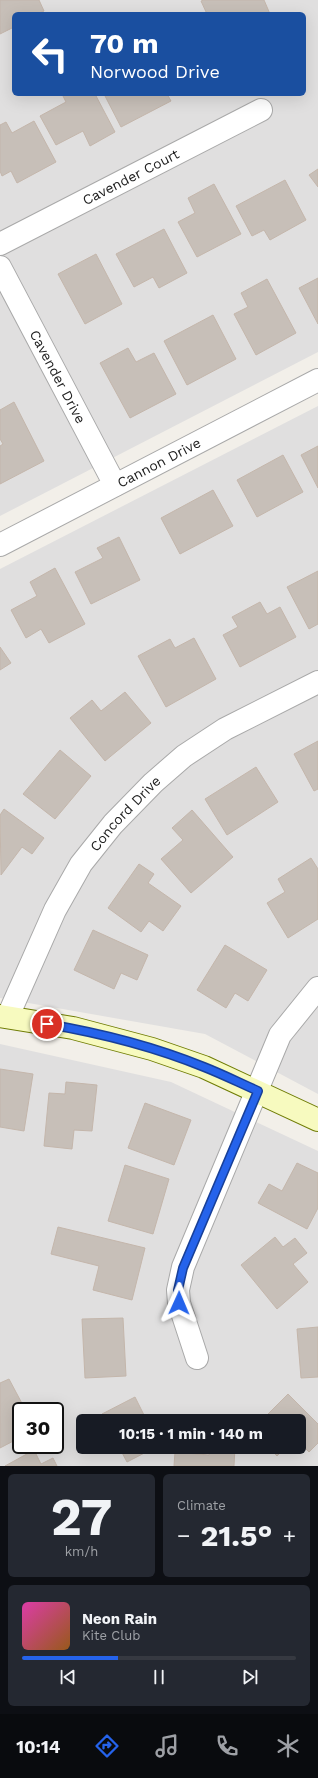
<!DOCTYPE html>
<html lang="en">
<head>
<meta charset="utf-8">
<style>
  body { margin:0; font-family:"Work Sans",sans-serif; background:#242831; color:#f1f3f6; height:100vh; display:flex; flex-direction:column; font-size:15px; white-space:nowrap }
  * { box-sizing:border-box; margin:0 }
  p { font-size:13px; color:#9ea1a6 }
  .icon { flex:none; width:22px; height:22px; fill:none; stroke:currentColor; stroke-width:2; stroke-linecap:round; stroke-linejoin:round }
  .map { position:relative; height:1466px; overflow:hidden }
  .sheet { display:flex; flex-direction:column; gap:8px; padding:8px; background:#0d0f14; flex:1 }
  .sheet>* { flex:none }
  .top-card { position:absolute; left:12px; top:12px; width:294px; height:84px; border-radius:6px; box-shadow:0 4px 16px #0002; background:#1a4fa0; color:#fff; overflow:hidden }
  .speed { position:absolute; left:12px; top:1402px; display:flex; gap:8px; font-size:20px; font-weight:700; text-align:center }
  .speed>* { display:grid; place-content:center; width:52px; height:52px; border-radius:50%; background:#171b24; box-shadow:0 4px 16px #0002; line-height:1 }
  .speed .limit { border:2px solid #111; border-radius:6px; background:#fff; color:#111 }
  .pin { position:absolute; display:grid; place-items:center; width:34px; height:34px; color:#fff; margin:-17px; border:2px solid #fff; border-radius:50%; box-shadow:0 1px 4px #0007 }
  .me { position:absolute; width:44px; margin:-22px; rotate:1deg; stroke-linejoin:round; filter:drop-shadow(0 0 3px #0008) }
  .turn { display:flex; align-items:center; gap:14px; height:84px; padding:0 12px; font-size:18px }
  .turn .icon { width:52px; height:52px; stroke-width:2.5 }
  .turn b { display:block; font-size:28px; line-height:34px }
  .big { font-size:30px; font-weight:700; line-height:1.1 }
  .sheet .card { flex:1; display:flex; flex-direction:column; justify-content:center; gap:6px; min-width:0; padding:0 14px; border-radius:6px; background:#242831 }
  .sheet .dial { align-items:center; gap:0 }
  .dial b { font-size:52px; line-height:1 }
  .song { display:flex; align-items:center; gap:12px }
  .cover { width:48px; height:48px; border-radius:6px; background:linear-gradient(135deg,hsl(320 70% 55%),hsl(30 70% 35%)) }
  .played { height:4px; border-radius:2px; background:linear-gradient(90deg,#2563eb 35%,#363941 35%) }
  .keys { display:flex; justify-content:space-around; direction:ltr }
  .heat { display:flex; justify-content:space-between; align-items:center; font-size:22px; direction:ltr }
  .sheet .tiles { flex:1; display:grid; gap:8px; grid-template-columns:1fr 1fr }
  .card:last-child { grid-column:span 2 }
  .trip { position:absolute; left:76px; top:1414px; width:230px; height:40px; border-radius:6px; background:#171b24; box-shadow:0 4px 16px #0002; font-weight:700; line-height:40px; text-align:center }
  .menu { display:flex; height:64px; justify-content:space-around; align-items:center; background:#090b0e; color:#9ea1a6 }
  .menu .icon { width:28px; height:28px }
  .menu .on { color:#2563eb }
  .menu b { font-size:18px; color:#f1f3f6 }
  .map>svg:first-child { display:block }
  .residential { fill:#e0dfdf; fill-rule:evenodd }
  .building { fill:#c7bfb8; stroke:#c4b6ab }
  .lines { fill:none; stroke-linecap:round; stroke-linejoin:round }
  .minor-casing { stroke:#a9a9a9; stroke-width:24 }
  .tertiary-casing { stroke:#a9a9a9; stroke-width:24 }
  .secondary-casing { stroke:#707d05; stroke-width:24 }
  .minor { stroke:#fff; stroke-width:22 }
  .tertiary { stroke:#fff; stroke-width:22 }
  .secondary { stroke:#f7fabf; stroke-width:22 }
  .route-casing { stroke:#184099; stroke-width:10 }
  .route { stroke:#2563eb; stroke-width:7 }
  .labels { text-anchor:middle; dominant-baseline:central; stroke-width:4; stroke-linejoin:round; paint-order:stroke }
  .street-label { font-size:14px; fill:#222; stroke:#fff }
</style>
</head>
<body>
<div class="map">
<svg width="318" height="1466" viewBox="0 0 318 1466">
  <rect width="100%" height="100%" fill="#f2efe9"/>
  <!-- residential -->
  <g class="residential">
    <path d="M 0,0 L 318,0 L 318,352 L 0,516 ZM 14,14 L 304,14 L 304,94 L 14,94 Z"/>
    <path d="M 318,406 L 318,1094 L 205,1034 L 0,998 L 0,569 Z"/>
    <path d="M 0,1044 L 171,1082 L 318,1151 L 318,1466 L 0,1466 ZM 21,1411 L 55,1411 L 55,1445 L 21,1445 ZM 83,1421 L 299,1421 L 299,1447 L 83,1447 Z"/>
  </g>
  <!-- building -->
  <g class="building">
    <path d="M 0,0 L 39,0 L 44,11 L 38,14 L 14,14 L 14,27 L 0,34 Z"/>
    <path d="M 204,0 L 264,0 L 270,14 L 207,14 L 201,1 Z"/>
    <path d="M 62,94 L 95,94 L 115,132 L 90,146 L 83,131 L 56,145 L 40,116 L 66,102 Z"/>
    <path d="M 104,94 L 167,94 L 171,101 L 121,127 Z"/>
    <path d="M 34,121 L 56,162 L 17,183 L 11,171 L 2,176 L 0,171 L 0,125 L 6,122 L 12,133 Z"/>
    <path d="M 318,169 L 318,187 L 309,175 Z"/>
    <path d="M 285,180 L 306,220 L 270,240 L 264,230 L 252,236 L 236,206 Z"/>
    <path d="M 214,184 L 241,234 L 197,257 L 178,222 L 195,213 L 188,198 Z"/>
    <path d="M 164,229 L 187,273 L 159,288 L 153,277 L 134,287 L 116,254 Z"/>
    <path d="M 96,254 L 122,304 L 85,324 L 58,274 Z"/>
    <path d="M 318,278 L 318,324 L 299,288 Z"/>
    <path d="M 267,279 L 296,333 L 256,355 L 234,314 L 248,307 L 241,293 Z"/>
    <path d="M 213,315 L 236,359 L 187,385 L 164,341 Z"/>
    <path d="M 128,348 L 136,362 L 154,353 L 176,394 L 130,418 L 100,363 Z"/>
    <path d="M 14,402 L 44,461 L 0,484 L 0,446 L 3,444 L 0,439 L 0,410 Z"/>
    <path d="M 318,446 L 318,488 L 301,455 Z"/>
    <path d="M 283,455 L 303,492 L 257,517 L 237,480 Z"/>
    <path d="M 213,490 L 233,526 L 180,554 L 161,518 Z"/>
    <path d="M 119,537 L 140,580 L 91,604 L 75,572 L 103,558 L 97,548 Z"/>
    <path d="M 55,568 L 85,624 L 49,643 L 41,629 L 26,638 L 11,610 L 37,596 L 30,582 Z"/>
    <path d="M 318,571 L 318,624 L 309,629 L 287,587 Z"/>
    <path d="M 260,602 L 267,614 L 280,607 L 296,637 L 240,667 L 223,635 L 238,627 L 232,617 Z"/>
    <path d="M 194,638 L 216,679 L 166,707 L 138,656 L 170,639 L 175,648 Z"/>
    <path d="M 0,647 L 11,663 L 0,670 Z"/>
    <path d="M 125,692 L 151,723 L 105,761 L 70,718 L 92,700 L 101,711 Z"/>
    <path d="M 318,741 L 318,789 L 314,791 L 294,754 Z"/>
    <path d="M 60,750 L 91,776 L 55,819 L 23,794 Z"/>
    <path d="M 256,767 L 278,802 L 227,835 L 205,799 Z"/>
    <path d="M 4,809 L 44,838 L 32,854 L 22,847 L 1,875 L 0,815 Z"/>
    <path d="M 192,810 L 233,857 L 191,893 L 161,859 L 183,840 L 172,828 Z"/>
    <path d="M 311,858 L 318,869 L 318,919 L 288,938 L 267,903 L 285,892 L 278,879 Z"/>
    <path d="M 139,864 L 154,874 L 148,883 L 181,906 L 163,931 L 149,921 L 141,932 L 108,908 Z"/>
    <path d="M 93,930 L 148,955 L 137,980 L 121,973 L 114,989 L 74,970 Z"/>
    <path d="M 225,945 L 267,970 L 248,1001 L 235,993 L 226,1008 L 197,990 Z"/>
    <path d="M 0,1069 L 33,1074 L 24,1131 L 0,1127 Z"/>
    <path d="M 66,1082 L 97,1085 L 92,1131 L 74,1130 L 72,1149 L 44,1146 L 49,1093 L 65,1094 Z"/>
    <path d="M 145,1103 L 191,1120 L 174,1165 L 128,1148 Z"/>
    <path d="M 297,1163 L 318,1173 L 318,1208 L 307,1229 L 258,1203 L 269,1184 L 282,1191 Z"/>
    <path d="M 125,1165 L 169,1179 L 153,1234 L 108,1221 Z"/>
    <path d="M 58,1227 L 145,1248 L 132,1300 L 93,1290 L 99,1266 L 51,1254 Z"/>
    <path d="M 275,1237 L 283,1247 L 295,1238 L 307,1253 L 293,1264 L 308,1282 L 277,1309 L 241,1265 Z"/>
    <path d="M 123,1318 L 126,1376 L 85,1378 L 82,1319 Z"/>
    <path d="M 318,1327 L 318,1377 L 301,1378 L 297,1329 Z"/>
    <path d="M 9,1379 L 26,1411 L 21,1411 L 21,1437 L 0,1448 L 0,1383 Z"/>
    <path d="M 288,1394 L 318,1424 L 318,1443 L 309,1452 L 299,1442 L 299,1421 L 261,1421 Z"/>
    <path d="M 135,1397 L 147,1421 L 105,1421 L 102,1414 Z"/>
    <path d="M 119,1447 L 156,1447 L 127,1462 Z"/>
    <path d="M 210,1447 L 235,1447 L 234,1466 L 174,1466 L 175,1452 L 209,1455 Z"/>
    <path d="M 268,1447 L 286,1447 L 277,1456 Z"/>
    <path d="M 34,1450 L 41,1464 L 53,1458 L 57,1466 L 5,1466 Z"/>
  </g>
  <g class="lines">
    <defs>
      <g id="minor">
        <path id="s1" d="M 0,244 L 261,110"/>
        <path id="s2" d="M 0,267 L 115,485"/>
        <path id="s3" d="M 8,1016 L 55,910 L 81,864 L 113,824 L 153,783 L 184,756 L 225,729 L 318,682"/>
        <path d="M 197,1358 L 179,1303 L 178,1290 L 183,1267 L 280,1035 L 318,988"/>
      </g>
      <g id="tertiary">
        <path id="s4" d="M 0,545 L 318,380"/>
      </g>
      <path id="secondary" d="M 0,1016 L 73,1028 L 152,1049 L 204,1067 L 318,1120"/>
    </defs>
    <!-- minor casing -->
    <use href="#minor" class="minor-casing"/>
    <!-- tertiary casing -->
    <use href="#tertiary" class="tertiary-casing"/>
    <!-- secondary casing -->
    <use href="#secondary" class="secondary-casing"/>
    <!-- minor -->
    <use href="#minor" class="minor"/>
    <!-- tertiary -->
    <use href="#tertiary" class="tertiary"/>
    <!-- secondary -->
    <use href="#secondary" class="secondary"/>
  </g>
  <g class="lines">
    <defs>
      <path id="route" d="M 47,1024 C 100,1033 155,1047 204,1067 C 222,1074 240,1083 258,1091 L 183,1268 L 178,1290 L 179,1303"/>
    </defs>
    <!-- route casing -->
    <use href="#route" class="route-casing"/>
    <!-- route -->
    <use href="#route" class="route"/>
  </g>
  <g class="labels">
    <!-- street labels -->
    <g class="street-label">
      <text stroke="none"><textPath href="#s1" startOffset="147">Cavender Court</textPath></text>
      <text stroke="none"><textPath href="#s2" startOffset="124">Cavender Drive</textPath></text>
      <text stroke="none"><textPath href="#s4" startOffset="179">Cannon Drive</textPath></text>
      <text stroke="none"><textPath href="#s3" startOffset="236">Concord Drive</textPath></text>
    </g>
  </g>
</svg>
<div class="speed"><div class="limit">30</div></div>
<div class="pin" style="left:47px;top:1024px;background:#d93025"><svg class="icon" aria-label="arrive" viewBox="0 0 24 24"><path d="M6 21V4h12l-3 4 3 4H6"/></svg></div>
<svg class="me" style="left:179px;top:1303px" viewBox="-20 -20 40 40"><path d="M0-17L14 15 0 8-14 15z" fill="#2563eb" stroke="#fff" stroke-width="4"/></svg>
<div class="trip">10:15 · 1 min · 140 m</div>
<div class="top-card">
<div class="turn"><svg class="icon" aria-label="left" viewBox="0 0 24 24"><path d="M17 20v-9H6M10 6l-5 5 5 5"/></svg><div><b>70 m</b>Norwood Drive</div></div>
</div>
</div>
<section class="sheet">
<div class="tiles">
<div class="card dial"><b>27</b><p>km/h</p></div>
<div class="card"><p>Climate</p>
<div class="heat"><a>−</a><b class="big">21.5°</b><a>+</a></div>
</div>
<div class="card">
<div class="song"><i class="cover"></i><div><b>Neon Rain</b><p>Kite Club</p></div></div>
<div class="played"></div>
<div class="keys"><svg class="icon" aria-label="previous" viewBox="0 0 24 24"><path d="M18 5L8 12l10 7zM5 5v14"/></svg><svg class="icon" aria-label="pause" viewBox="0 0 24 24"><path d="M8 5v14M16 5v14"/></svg><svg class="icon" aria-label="next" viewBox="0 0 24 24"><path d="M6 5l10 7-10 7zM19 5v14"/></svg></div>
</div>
</div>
</section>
<nav class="menu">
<b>10:14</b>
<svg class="icon on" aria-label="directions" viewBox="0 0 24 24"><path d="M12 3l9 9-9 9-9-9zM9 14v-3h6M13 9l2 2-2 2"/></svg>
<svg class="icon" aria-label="music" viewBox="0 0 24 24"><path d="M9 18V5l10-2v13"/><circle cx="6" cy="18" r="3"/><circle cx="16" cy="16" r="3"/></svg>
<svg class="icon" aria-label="phone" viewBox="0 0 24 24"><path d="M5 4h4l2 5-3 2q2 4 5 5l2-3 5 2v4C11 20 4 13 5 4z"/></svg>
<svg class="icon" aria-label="climate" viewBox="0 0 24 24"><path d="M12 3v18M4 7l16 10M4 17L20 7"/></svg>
</nav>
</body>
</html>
